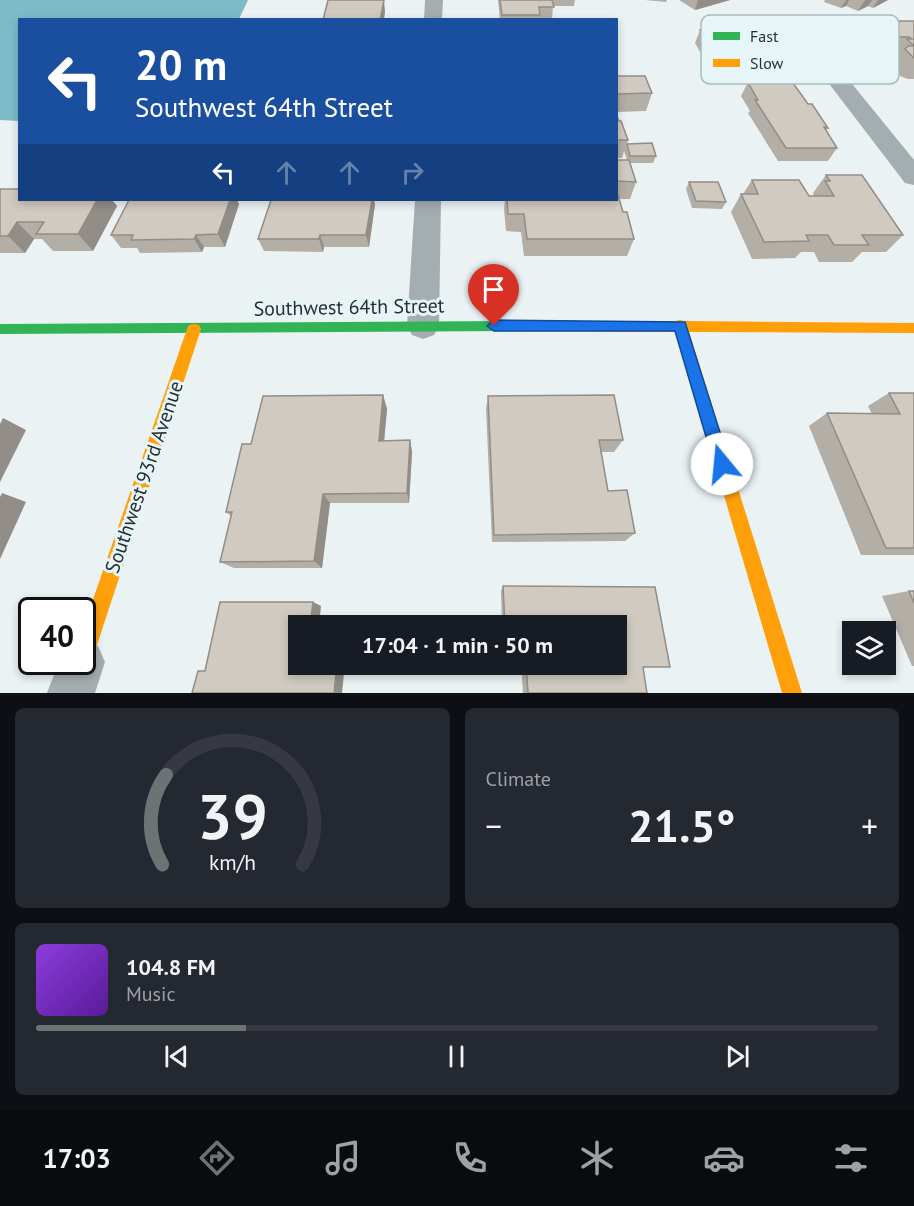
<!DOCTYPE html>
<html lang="en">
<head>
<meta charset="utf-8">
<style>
  body { margin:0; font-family:"PT Sans",sans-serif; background:#242831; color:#f1f3f6; height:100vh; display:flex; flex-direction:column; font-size:22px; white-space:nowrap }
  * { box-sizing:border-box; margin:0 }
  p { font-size:20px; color:#9ea1a6 }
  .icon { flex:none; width:33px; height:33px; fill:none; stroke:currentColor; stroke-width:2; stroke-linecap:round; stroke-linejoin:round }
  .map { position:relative; height:693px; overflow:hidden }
  .panel { display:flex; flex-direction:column; gap:15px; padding:15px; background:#0d0f14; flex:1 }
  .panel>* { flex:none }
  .guide { position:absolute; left:18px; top:18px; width:600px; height:183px; border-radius:0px; box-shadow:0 3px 9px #0003; background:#1a4fa0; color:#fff; overflow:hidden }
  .controls { position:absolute; left:842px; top:621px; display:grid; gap:12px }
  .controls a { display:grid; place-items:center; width:54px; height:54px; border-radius:0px; background:#171b24; box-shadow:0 3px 9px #0003; font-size:30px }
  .speed { position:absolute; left:18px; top:597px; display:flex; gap:12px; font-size:30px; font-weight:700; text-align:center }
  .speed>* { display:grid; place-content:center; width:78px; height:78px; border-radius:50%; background:#171b24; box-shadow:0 3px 9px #0003; line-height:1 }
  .speed .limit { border:3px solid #111; border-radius:9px; background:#fff; color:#111 }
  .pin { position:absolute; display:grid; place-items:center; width:51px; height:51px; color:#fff; margin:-62px -26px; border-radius:50% 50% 50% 0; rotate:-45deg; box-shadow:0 0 6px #0007 }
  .pin .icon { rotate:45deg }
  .me { position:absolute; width:66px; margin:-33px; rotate:343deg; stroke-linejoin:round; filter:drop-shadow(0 0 4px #0008) }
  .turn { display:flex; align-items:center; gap:21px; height:126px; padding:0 18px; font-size:27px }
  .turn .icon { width:78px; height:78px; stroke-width:2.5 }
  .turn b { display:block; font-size:42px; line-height:51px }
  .lanes { display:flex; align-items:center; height:57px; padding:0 18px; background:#0003; justify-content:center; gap:30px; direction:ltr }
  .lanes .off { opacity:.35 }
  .big { font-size:45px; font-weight:600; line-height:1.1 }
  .panel .widget { flex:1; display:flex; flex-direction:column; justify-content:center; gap:9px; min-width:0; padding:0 21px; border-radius:9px; background:#242831 }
  .panel .dial { align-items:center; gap:0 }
  .dial svg { height:156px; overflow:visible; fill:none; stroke:#363941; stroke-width:7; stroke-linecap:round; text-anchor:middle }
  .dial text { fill:#f1f3f6; stroke:none }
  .song { display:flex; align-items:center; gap:18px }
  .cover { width:72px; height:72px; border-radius:9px; background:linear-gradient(135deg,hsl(270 70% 55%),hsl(270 70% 35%)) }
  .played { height:6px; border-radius:3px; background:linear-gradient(90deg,#6d7375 25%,#363941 25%) }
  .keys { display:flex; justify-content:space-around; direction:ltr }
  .heat { display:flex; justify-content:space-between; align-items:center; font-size:33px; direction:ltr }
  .panel .tiles { flex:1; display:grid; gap:15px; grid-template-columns:1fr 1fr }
  .widget:last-child { grid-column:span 2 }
  .trip { position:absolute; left:288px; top:615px; width:339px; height:60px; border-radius:0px; background:#171b24; box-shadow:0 3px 9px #0003; font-weight:600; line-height:60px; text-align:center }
  .dock { display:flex; height:96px; justify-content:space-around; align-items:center; background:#090b0e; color:#9ea1a6 }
  .dock .icon { width:42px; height:42px }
  .dock .on { color:#6d7375 }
  .dock b { font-size:27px; color:#f1f3f6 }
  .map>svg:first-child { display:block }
  .water { fill:#7ebbc8 }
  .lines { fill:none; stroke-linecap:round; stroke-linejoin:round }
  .street { fill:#a4aeb1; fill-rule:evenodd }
  .fast { fill:#30b455; fill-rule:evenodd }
  .slow { fill:#ff9f0a; fill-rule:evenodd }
  .wall { fill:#b3aea6 }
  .shaded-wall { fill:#928d87 }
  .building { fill:#d0cac1; stroke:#928d87; stroke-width:1.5 }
  .route { fill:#1a73e8; stroke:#114b97; stroke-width:1.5 }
  .labels { text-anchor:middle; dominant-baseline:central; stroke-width:6; stroke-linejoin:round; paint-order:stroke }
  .street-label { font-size:20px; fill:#292f30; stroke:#e6f5f8 }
  .key { fill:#e6f5f8; stroke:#adbabc; stroke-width:1.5 }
  .key-label { font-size:16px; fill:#292f30 }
</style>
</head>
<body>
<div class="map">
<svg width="914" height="693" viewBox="0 0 914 693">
  <rect width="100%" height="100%" fill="#eaf2f4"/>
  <!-- water -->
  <path class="water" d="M 0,0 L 248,0 L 239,19 L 20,20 L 19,121 L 0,120 Z"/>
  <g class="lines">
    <!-- street -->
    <g class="street">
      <path d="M 425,0 L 443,0 L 442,20 L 424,20 Z"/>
      <path d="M 798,24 L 805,26 L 914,160 L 914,185 L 905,183 L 791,34 L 788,30 L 791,26 Z"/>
      <path d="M 415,200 L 441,200 L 439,326 L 434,335 L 423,339 L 412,335 L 407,326 Z"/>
      <path d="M 82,639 L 98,646 L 105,662 L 95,693 L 47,693 L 59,662 L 82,662 Z"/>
    </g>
    <!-- fast -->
    <path class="fast" d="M 517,321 L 522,322 L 524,326 L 522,330 L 517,331 L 0,334 L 0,324 Z"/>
    <!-- slow -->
    <g class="slow">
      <path d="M 680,320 L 685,321 L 914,323 L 914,333 L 689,332 L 802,693 L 782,693 L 676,332 L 517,331 L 512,330 L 510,326 L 512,322 L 517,321 L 675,321 Z"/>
      <path d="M 194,324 L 199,325 L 201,329 L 92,660 L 89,667 L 82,670 L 75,667 L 73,662 L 82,662 L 82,631 L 187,329 L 189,325 Z"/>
    </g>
  </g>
  <!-- wall -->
  <g class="wall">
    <path d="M 498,0 L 575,0 L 574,6 L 553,6 L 552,20 L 500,20 Z"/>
    <path d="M 645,0 L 667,0 L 666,2 Z"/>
    <path d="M 679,0 L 730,0 L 695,10 Z"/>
    <path d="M 825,0 L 888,0 L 873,8 L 868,6 L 858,11 L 846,6 L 841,8 L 824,2 Z"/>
    <path d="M 872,21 L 914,21 L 914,79 L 908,79 L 900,76 L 892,67 L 897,60 L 895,57 L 896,54 L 875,54 L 861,38 Z"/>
    <path d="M 710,22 L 762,38 L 778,55 L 776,59 L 785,71 L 778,83 L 808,104 L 828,128 L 826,130 L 837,148 L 828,161 L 778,161 L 748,113 L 750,111 L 741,96 L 747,84 L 711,84 L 702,67 L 705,60 L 695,43 L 700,30 L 707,30 Z"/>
    <path d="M 616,76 L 652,93 L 646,111 L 616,112 Z"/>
    <path d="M 616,114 L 619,121 L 628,140 L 627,144 L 656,156 L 653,163 L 630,163 L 636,182 L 630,199 L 619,199 L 623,212 L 634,239 L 627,256 L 524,256 L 521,232 L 506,231 L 504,209 L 505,200 L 616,200 L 616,160 L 627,160 L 624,151 L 622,158 L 616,158 Z"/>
    <path d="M 826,175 L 903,235 L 886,252 L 862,252 L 852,262 L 819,262 L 814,252 L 801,252 L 795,258 L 752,259 L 731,212 L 741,194 L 743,194 L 752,180 L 809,196 L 814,196 L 813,193 Z"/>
    <path d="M 689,182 L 726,202 L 722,209 L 692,208 L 686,189 Z"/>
    <path d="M 0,189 L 20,200 L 112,200 L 117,206 L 93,251 L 53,251 L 42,239 L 34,239 L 25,253 L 0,253 Z"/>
    <path d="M 239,204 L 225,247 L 204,247 L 202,252 L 140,253 L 137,248 L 121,248 L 111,235 Z"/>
    <path d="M 375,204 L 369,247 L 324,247 L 323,252 L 264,251 L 258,239 Z"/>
    <path d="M 889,393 L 914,393 L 914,555 L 861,555 L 809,426 L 827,413 L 872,414 L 868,406 Z"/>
    <path d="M 383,395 L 387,409 L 384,441 L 410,440 L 412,452 L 409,503 L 330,503 L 322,568 L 234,568 L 220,562 L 231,516 L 226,512 L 251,444 Z"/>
    <path d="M 488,396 L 623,440 L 614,452 L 601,452 L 608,491 L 635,533 L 625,541 L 492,542 L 486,409 Z"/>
    <path d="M 503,586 L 655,587 L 670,667 L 643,667 L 647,693 L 523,693 L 521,664 L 616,664 L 616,626 L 502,626 L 501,591 Z"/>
    <path d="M 909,591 L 914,591 L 914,666 L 912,666 L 882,596 Z"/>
  </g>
  <!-- shaded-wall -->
  <g class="shaded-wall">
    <path d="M 384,0 L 385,12 L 384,20 L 380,20 Z"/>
    <path d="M 698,0 L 730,0 L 695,10 Z"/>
    <path d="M 846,0 L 849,0 L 846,6 L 841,8 Z"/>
    <path d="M 865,0 L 872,0 L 868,6 L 858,11 Z"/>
    <path d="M 878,0 L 888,0 L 873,8 Z"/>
    <path d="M 97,200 L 112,200 L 117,206 L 93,251 L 78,234 Z"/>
    <path d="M 230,200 L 237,200 L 239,204 L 225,247 L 218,234 Z"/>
    <path d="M 372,200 L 374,200 L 375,204 L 369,247 L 366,235 Z"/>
    <path d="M 17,222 L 34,239 L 25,253 L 8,236 Z"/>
    <path d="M 196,235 L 204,247 L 202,252 L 194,239 Z"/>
    <path d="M 320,235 L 324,247 L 323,252 L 319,239 Z"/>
    <path d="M 383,395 L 387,409 L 383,453 L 379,441 Z"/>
    <path d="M 3,418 L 26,430 L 0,482 L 0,424 Z"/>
    <path d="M 410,440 L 412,452 L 409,503 L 407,493 Z"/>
    <path d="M 2,493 L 26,502 L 0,559 L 0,497 Z"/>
    <path d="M 323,494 L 330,503 L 322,568 L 314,561 Z"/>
    <path d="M 313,602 L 321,606 L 319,626 L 310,626 Z"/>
    <path d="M 337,664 L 345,664 L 342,693 L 334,693 Z"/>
  </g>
  <!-- building -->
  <g class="building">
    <path d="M 328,0 L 384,0 L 380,20 L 323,20 Z"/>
    <path d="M 500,0 L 552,0 L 554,7 L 539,7 L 540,15 L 502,15 Z"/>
    <path d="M 872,21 L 914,21 L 914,46 L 907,39 L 912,39 L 909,37 L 887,37 Z"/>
    <path d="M 710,22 L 751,22 L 762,38 L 766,38 L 778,55 L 774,55 L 785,71 L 717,71 L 707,54 L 714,54 L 700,30 L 715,30 Z"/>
    <path d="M 908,46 L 914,46 L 914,58 L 905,49 Z"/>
    <path d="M 616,76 L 645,76 L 652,93 L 616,94 Z"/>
    <path d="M 748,83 L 793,83 L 808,104 L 812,104 L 828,128 L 824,127 L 837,148 L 786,148 L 755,100 L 758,100 Z"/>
    <path d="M 616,114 L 619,121 L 621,121 L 628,140 L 616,140 Z"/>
    <path d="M 652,143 L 656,156 L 630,156 L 627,144 Z"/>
    <path d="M 616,160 L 629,160 L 636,182 L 616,181 Z"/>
    <path d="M 826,175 L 862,175 L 903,235 L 862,235 L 869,245 L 834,245 L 828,235 L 806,235 L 809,241 L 764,242 L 741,194 L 758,194 L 752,180 L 799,180 L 809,196 L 834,196 L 825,181 L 830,181 Z"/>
    <path d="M 689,182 L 718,182 L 726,202 L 696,201 Z"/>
    <path d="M 0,189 L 20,189 L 20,200 L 97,200 L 78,234 L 36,234 L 44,222 L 17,222 L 8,236 L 0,236 Z"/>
    <path d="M 616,189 L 623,212 L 627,212 L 634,239 L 527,239 L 524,214 L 508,214 L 507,200 L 616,200 Z"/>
    <path d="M 129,200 L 230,200 L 218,234 L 196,235 L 194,239 L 131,240 L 133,235 L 111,235 Z"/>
    <path d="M 271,200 L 372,200 L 366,235 L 320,235 L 319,239 L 258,239 Z"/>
    <path d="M 889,393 L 914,393 L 914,548 L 886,548 L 827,413 L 900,414 Z"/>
    <path d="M 383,395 L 379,441 L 410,440 L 407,493 L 323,494 L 314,561 L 220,562 L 232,512 L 226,512 L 242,444 L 251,444 L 263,396 Z"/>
    <path d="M 614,395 L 623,440 L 599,440 L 608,491 L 627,490 L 635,533 L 494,535 L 488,396 Z"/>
    <path d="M 503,586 L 655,587 L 670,667 L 643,667 L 647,693 L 528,693 L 526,664 L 616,664 L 616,626 L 505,626 Z"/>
    <path d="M 909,591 L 914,591 L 914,603 Z"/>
    <path d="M 220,602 L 313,602 L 310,626 L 298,626 L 298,664 L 337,664 L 334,693 L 192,693 L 198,671 L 205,671 Z"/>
  </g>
  <!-- route -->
  <path class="route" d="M 494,320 L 685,322 L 730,464 L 727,469 L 722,471 L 716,469 L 714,464 L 675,331 L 494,331 L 487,326 Z"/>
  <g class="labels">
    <!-- street labels -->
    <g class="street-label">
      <text transform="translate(349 307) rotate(-1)">Southwest 64th Street</text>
      <text transform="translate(144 477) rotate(-71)">Southwest 93rd Avenue</text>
    </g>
  </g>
  <!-- legend -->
  <rect x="701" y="15" width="198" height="69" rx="9" class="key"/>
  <rect x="713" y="32" width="27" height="8" fill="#30b455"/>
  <rect x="713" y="59" width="27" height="8" fill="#ff9f0a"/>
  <g class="key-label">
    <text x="750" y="42">Fast</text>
    <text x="750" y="69">Slow</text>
  </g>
</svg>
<div class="controls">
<a><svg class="icon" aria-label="layers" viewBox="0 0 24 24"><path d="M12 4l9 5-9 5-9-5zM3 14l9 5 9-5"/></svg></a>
</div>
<div class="speed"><div class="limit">40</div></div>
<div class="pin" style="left:494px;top:326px;background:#d93025"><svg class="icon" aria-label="arrive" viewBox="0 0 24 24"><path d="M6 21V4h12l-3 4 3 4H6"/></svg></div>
<svg class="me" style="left:722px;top:464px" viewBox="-20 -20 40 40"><circle r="19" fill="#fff"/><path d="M0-13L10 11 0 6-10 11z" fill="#1a73e8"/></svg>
<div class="trip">17:04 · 1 min · 50 m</div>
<div class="guide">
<div class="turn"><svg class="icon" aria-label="left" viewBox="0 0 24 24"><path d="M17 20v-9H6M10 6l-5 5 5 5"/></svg><div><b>20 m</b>Southwest 64th Street</div></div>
<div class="lanes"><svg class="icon" aria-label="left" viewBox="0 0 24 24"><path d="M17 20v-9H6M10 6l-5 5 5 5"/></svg><svg class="icon off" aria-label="ahead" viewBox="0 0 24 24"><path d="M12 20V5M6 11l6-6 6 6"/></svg><svg class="icon off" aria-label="ahead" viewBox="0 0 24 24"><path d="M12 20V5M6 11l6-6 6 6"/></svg><svg class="icon off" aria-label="right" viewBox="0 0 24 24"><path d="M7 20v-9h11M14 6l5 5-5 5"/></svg></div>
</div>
</div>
<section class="panel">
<div class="tiles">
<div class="widget dial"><svg viewBox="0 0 100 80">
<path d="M14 69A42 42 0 1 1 86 69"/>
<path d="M14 69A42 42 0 0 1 16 23" stroke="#6d7375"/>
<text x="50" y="56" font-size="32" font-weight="700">39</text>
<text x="50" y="72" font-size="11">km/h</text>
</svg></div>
<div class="widget"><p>Climate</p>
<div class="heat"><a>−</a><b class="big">21.5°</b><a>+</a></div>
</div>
<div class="widget">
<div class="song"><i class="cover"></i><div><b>104.8 FM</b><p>Music</p></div></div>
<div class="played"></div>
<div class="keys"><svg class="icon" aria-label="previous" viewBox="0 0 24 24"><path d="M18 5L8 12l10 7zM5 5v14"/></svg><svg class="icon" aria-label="pause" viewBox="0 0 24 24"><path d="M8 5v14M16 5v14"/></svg><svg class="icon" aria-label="next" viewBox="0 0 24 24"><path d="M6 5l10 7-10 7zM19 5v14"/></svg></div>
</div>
</div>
</section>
<nav class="dock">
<b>17:03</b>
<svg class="icon on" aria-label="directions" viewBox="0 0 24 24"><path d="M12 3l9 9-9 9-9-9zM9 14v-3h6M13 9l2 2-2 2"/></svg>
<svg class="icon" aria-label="music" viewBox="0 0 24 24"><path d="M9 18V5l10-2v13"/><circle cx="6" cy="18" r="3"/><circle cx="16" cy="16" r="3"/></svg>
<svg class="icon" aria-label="phone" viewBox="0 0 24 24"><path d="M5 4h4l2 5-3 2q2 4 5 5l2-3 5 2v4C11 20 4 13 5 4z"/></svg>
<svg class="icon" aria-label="climate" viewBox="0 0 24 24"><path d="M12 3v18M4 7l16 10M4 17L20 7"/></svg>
<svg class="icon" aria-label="car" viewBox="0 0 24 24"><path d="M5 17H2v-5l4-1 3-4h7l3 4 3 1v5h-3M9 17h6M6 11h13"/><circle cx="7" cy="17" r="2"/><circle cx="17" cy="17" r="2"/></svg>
<svg class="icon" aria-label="filters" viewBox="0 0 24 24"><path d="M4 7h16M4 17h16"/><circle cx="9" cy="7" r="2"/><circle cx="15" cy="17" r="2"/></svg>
</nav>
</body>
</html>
